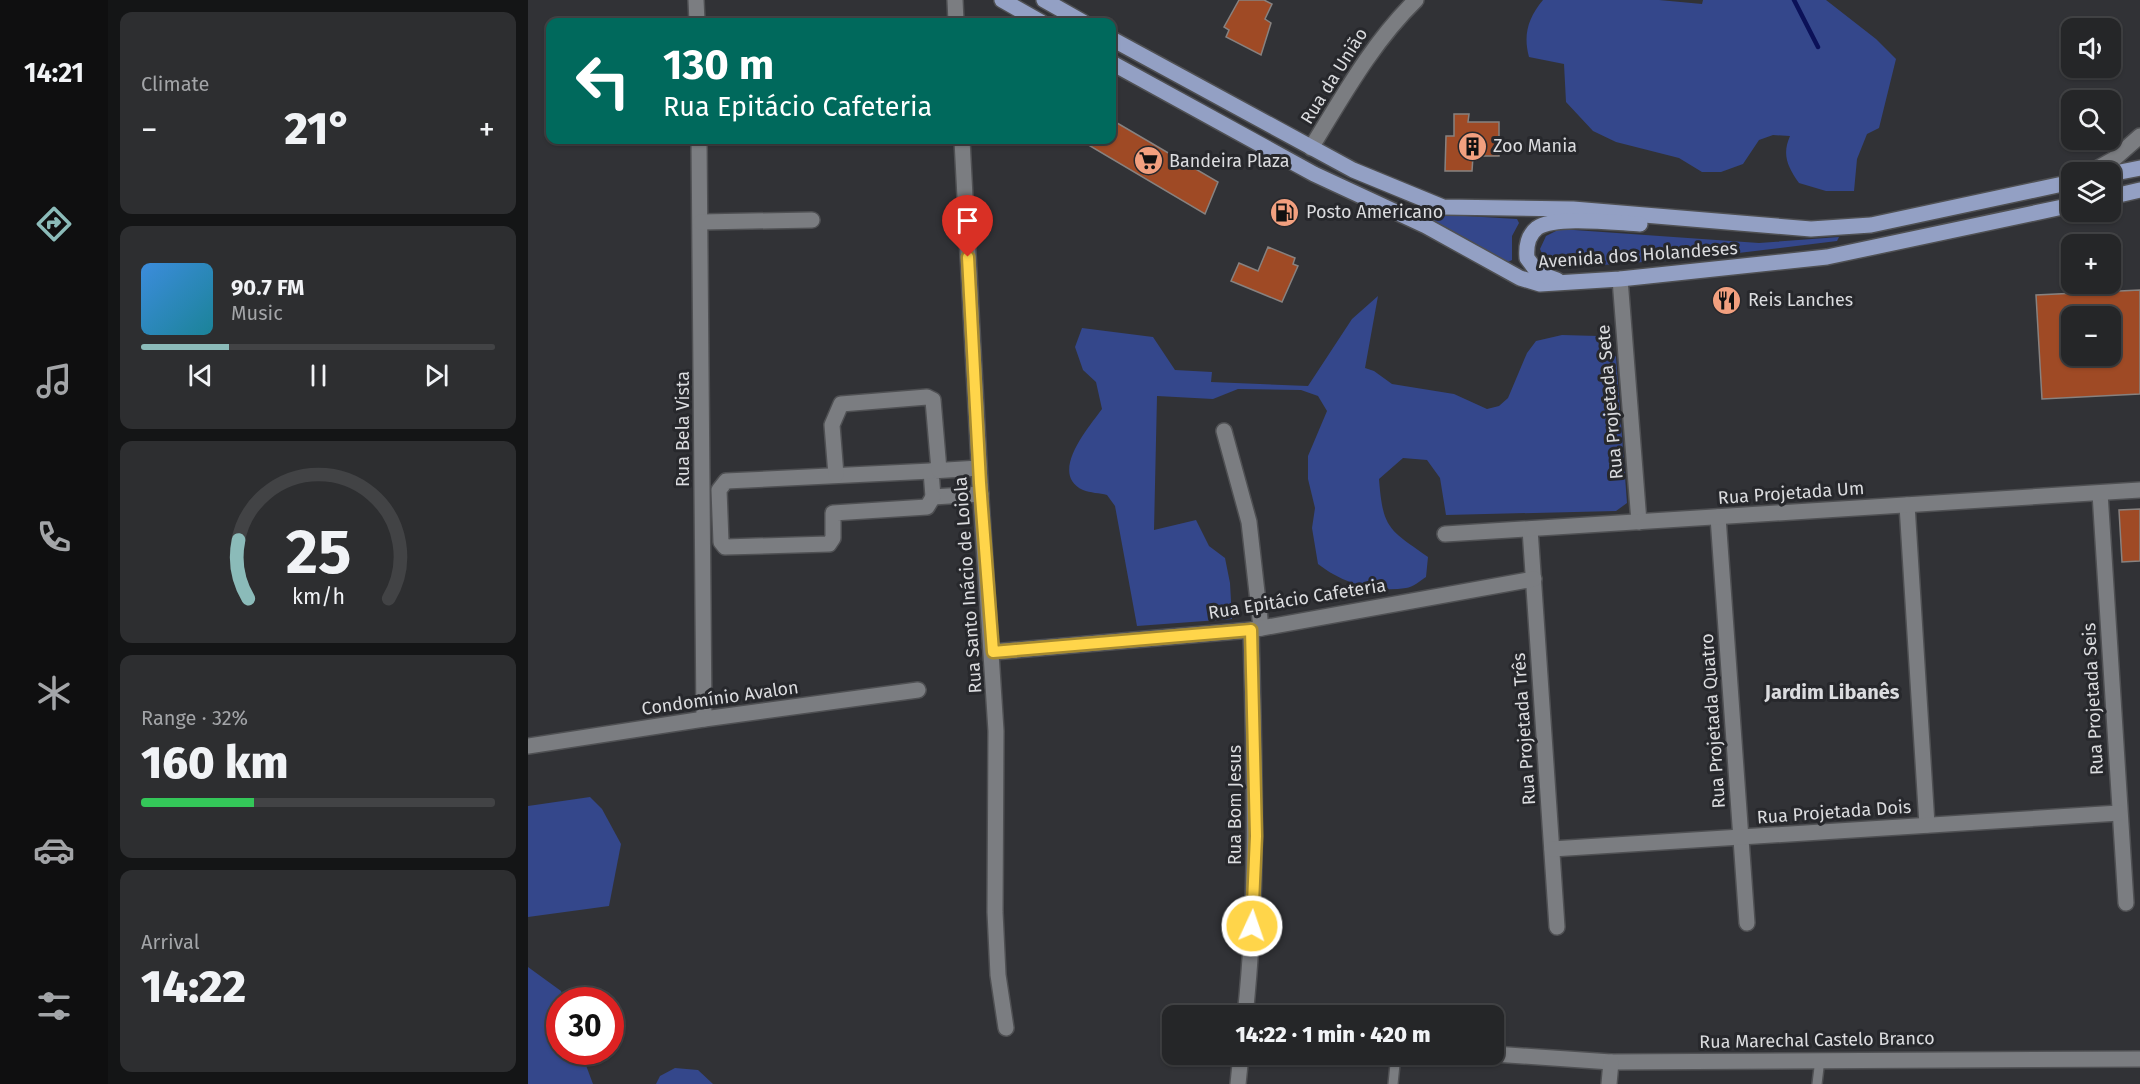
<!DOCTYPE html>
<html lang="en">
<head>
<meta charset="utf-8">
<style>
  body { margin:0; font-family:"Fira Sans",sans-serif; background:#2d2e30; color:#f1f3f6; height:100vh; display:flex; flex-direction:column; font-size:22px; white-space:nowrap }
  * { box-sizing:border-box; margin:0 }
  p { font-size:20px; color:#a3a5a8 }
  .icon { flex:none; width:33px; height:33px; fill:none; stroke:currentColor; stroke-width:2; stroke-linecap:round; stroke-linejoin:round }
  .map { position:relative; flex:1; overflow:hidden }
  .drawer { display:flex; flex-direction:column; gap:12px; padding:12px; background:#141516; width:420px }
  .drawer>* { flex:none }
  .banner { position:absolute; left:18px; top:18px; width:570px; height:126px; border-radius:12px; box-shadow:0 2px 4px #0004,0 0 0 2px #424345; background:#00695c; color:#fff; overflow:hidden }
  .controls { position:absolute; left:1533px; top:18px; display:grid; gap:12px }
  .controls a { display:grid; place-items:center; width:60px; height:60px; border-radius:12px; background:#252628; box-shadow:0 2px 4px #0004,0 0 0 2px #424345; font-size:30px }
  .speed { position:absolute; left:18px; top:987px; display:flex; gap:12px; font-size:30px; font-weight:700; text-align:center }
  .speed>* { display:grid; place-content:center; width:78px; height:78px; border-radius:50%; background:#252628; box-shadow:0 2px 4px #0004,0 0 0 2px #424345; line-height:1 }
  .speed .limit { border:9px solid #d22; background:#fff; color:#111 }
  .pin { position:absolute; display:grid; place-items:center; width:51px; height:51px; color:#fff; margin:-62px -26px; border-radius:50% 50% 50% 0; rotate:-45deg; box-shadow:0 0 6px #0007 }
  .pin .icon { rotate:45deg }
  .me { position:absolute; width:66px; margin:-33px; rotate:3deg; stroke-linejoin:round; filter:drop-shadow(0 0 4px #0008) }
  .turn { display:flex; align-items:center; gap:21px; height:126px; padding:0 18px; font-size:27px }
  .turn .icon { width:78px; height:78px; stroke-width:2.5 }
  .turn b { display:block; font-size:42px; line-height:51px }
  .big { font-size:45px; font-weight:800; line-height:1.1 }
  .drawer .widget { flex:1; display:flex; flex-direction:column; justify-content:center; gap:9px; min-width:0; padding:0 21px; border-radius:12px; background:#2d2e30 }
  .drawer .dial { align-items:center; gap:0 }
  .dial svg { height:156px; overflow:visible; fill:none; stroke:#424345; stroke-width:7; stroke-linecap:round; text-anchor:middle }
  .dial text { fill:#f1f3f6; stroke:none }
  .song { display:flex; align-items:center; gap:18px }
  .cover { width:72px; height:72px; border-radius:9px; background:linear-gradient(135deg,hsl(210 70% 55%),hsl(190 70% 35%)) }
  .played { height:6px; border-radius:3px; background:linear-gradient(90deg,#8bbbb9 25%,#424345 25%) }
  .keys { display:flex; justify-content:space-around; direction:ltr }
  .heat { display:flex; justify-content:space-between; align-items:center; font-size:33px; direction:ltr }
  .charge { height:9px; border-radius:4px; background:linear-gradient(90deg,#34c759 32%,#424345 0) }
  .trip { position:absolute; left:634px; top:1005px; width:342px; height:60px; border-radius:12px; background:#252628; box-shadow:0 2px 4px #0004,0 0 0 2px #424345; font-weight:800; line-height:60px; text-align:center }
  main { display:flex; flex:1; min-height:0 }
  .tabs { display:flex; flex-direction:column; width:108px; justify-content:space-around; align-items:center; background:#0f0f10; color:#a3a5a8 }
  .tabs .icon { width:42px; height:42px }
  .tabs .on { color:#8bbbb9 }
  .tabs b { font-size:27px; color:#f1f3f6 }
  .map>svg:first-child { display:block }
  .green { fill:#34478b }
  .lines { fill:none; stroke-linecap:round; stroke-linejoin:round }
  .stream { stroke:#0b1158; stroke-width:4.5 }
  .building { fill:#9f4a25; stroke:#878280; stroke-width:1.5; fill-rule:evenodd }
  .lane-casing { stroke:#4f5053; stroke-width:12 }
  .street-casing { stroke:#4f5053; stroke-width:18 }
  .secondary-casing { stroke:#4f5053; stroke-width:18 }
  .primary-casing { stroke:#4f5053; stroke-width:18 }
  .lane { stroke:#7b7d81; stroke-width:9 }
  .street { stroke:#7b7d81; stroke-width:15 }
  .secondary { stroke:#7b7d81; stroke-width:15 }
  .primary { stroke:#93a0c4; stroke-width:15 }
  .route-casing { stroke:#a68a30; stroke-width:15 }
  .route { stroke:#ffd54a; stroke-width:10 }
  .labels { text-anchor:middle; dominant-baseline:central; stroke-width:6; stroke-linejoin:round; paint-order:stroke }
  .street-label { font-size:18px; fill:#dbdcdf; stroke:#27282c }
  .poi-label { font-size:18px; fill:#dbdcdf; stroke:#27282c; text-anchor:start }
  .neighbourhood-label { font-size:20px; font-weight:bold; fill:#dbdcdf; stroke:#27282c }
</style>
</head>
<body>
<main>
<nav class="tabs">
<b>14:21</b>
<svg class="icon on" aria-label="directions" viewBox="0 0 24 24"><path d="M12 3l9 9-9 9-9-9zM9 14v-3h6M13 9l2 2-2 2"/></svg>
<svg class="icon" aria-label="music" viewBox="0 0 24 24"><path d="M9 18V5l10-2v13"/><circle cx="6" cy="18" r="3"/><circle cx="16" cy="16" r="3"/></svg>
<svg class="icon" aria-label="phone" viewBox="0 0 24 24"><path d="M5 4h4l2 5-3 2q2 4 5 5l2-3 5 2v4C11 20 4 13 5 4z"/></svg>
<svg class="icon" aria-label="climate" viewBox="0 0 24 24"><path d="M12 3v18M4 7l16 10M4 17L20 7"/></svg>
<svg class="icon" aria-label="car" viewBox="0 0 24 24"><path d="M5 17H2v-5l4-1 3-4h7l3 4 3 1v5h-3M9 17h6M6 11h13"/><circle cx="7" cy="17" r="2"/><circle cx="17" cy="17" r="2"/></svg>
<svg class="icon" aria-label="filters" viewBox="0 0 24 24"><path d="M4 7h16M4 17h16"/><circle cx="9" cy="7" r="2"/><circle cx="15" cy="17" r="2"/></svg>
</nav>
<section class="drawer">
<div class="widget"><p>Climate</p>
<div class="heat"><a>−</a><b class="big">21°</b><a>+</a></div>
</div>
<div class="widget">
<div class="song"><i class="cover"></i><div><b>90.7 FM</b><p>Music</p></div></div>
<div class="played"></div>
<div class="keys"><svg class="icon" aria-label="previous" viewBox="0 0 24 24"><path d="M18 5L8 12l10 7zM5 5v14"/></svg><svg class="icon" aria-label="pause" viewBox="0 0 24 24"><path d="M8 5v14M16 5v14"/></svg><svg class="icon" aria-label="next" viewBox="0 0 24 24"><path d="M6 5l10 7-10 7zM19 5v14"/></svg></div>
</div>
<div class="widget dial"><svg viewBox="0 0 100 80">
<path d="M14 69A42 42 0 1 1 86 69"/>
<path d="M14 69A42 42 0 0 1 9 39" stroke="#8bbbb9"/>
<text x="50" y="56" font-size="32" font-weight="700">25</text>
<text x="50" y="72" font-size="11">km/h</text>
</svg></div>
<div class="widget"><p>Range · 32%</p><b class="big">160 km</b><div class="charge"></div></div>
<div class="widget"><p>Arrival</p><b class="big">14:22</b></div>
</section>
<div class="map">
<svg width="1612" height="1084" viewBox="0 0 1612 1084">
  <rect width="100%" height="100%" fill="#313236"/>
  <!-- green -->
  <g class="green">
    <path d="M 1015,0 L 1131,0 L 1174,4 L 1175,0 L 1298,0 L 1348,39 L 1368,59 L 1351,128 L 1339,134 L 1329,159 L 1326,191 L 1298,191 L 1271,183 C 1259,166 1254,154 1262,136 L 1245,135 L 1231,140 L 1215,164 L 1193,172 L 1174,172 L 1151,158 L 1088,142 L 1065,131 L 1038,102 L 1036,64 L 1001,57 C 995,35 1000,18 1015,0 Z"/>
    <path d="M 903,214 L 989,219 L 991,223 L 984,236 L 984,260 L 980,262 L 897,217 Z"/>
    <path d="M 1032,229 L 1231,243 L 1311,237 L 1309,241 L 1169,258 L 1034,268 L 1018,262 L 1012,249 L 1018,236 Z"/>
    <path d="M 850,296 L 837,368 L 846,371 L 864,384 L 926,394 L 959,409 L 971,406 L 980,398 L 999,353 L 1008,341 L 1034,335 L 1070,336 L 1088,357 L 1099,503 L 1088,511 L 918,515 L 912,478 L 899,460 L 875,458 L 851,479 C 855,530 861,529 900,557 L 898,577 C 892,581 885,587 878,588 C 847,593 814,583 790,564 L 784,528 L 787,508 L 780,479 L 780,456 L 799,411 L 790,396 L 773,390 L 710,389 L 685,399 L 629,396 L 626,530 L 668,520 L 681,546 L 697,558 L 702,583 L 704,619 L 609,626 L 587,506 L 579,495 C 572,493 562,493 555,490 C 520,474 561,427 574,409 L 568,382 L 555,370 L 547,347 L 554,328 L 625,337 L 647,370 L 684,372 L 683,382 L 780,386 L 824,319 Z"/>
    <path d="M 62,797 L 74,809 L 93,844 L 81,906 L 0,917 L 0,806 Z"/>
    <path d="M 0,967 L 33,991 L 36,1000 L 32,1000 L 32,1052 L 53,1052 L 65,1084 L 0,1084 Z"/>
    <path d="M 147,1068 L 170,1070 L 185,1084 L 128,1084 L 132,1076 Z"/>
  </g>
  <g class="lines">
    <!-- stream -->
    <path class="stream" d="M 1266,0 L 1290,47"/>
  </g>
  <!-- building -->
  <g class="building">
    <path d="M 711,0 L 736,0 L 744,4 L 737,19 L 743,23 L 733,55 L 698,37 L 701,30 L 696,27 Z"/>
    <path d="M 926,114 L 941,114 L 940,122 L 971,122 L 971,156 L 945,156 L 944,171 L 917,171 L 918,136 L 926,136 Z"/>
    <path d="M 584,120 L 690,182 L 677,214 L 552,140 L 584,140 Z"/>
    <path d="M 740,247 L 767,258 L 765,264 L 770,266 L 754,302 L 703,281 L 711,263 L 730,271 Z"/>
    <path d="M 1612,290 L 1612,394 L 1514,399 L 1508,295 ZM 1544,316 L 1582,316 L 1582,356 L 1544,356 Z"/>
    <path d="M 1612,509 L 1612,561 L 1594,562 L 1591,510 Z"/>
  </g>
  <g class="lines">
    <defs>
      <g id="lane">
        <path d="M 865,1084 L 868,1054"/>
        <path d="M 1289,1084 L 1292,1059"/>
      </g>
      <g id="street">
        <path d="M 168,0 L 169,22"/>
        <path d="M 427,0 L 428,22"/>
        <path d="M 171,140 L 176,719"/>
        <path d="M 434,140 L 452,483 L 468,731 L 467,912 L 470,975 L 478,1028"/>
        <path d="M 783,148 C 815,96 844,43 888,0"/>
        <path d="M 173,222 L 284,220"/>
        <path d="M 1092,279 L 1111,522"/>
        <path d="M 696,431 L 721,522 L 733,628"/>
        <path d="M 451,468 L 403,471 L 405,497 L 453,494"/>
        <path d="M 403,471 L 198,481 L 191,490 L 193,542 L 197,547 L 301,544 L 305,538 L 305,513 L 399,507 L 405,497"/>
        <path d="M 308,475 L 304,425 L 313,404 L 399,397 L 405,400 L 411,470"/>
        <path d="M 1572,493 L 1598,903"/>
        <path d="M 1379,505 L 1399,825"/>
        <path d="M 1190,517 L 1219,923"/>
        <path d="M 1002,529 L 1029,927"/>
        <path d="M 917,534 L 1612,490"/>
        <path d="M 465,652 L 723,630 L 1006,579"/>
        <path d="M 0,746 L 176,719 L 390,690"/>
        <path d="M 1024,849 L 1591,813"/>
        <path d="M 717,1016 C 731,887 726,759 723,630"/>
        <path d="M 966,1054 L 1083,1062 L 1612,1059"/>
        <path d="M 710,1084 L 713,1054"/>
        <path d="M 1081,1084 L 1083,1062"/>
      </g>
      <path id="secondary" d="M 1563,172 L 1586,159 L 1612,136"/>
      <g id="primary">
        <path d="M 474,0 L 513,22"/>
        <path d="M 516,0 L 555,22"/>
        <path d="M 584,39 L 825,170 L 915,207 L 1045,209 L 1283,229 L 1343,225 L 1544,182"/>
        <path d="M 584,63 L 786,174 L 898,226 L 992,278 L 1012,284 L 1092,279 L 1299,257 L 1544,205"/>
        <path d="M 1582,174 L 1612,168"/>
        <path d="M 1582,197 L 1612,190"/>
        <path d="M 1029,280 L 1010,273 L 999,258 C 998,247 1000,235 1009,228 C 1027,215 1089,223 1112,224"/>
      </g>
    </defs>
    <!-- lane casing -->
    <use href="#lane" class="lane-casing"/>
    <!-- street casing -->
    <use href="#street" class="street-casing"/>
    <!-- secondary casing -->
    <use href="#secondary" class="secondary-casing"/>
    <!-- primary casing -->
    <use href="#primary" class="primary-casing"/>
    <!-- lane -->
    <use href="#lane" class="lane"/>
    <!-- street -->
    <use href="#street" class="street"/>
    <!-- secondary -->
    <use href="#secondary" class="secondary"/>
    <!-- primary -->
    <use href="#primary" class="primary"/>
  </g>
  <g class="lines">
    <defs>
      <path id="route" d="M 440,257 L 452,483 L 465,652 L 723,630 L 728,836 L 724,926"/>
    </defs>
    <!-- route casing -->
    <use href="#route" class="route-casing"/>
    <!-- route -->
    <use href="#route" class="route"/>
  </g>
  <!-- icons -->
  <defs>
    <symbol id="building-disc" viewBox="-11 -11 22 22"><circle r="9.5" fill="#f2a07f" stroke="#27282c"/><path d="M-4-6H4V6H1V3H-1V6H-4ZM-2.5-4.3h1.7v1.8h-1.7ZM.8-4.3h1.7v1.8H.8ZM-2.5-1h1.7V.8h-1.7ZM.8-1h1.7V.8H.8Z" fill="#111"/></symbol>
    <symbol id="supermarket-disc" viewBox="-11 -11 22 22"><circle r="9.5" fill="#f2a07f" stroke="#27282c"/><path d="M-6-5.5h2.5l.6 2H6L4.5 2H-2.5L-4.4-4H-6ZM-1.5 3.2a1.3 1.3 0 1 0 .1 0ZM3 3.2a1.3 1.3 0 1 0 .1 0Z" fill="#111"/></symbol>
    <symbol id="fuel-disc" viewBox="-11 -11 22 22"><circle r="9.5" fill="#f2a07f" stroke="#27282c"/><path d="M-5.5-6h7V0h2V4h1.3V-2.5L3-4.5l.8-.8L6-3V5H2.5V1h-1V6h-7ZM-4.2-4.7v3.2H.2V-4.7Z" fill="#111"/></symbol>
    <symbol id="restaurant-disc" viewBox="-11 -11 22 22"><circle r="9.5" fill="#f2a07f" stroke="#27282c"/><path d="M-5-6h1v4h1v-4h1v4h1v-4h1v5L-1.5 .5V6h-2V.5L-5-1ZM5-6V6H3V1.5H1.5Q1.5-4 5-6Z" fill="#111"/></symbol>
  </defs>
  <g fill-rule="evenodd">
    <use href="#building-disc" x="928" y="130" width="33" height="33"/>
    <use href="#supermarket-disc" x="604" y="144" width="33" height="33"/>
    <use href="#fuel-disc" x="740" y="196" width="33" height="33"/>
    <use href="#restaurant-disc" x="1182" y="284" width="33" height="33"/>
  </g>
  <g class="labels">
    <!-- street labels -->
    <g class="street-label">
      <text transform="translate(806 76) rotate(-58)">Rua da União</text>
      <text transform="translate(1110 255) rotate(-4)">Avenida dos Holandeses</text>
      <text transform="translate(1082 402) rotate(-95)">Rua Projetada Sete</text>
      <text transform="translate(155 429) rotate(-90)">Rua Bela Vista</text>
      <text transform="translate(1263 493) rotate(-4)">Rua Projetada Um</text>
      <text transform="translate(440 585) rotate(-94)">Rua Santo Inácio de Loiola</text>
      <text transform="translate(769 599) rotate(-9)">Rua Epitácio Cafeteria</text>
      <text transform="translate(192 698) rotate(-8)">Condomínio Avalon</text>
      <text transform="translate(1565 699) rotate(-93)">Rua Projetada Seis</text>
      <text transform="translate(1185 721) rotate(-94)">Rua Projetada Quatro</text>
      <text transform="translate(996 729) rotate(-94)">Rua Projetada Três</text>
      <text transform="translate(707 805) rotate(-90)">Rua Bom Jesus</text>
      <text transform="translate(1306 812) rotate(-4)">Rua Projetada Dois</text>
      <text transform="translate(1289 1040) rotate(-1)">Rua Marechal Castelo Branco</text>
    </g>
    <!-- poi labels -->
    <g class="poi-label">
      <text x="965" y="146">Zoo Mania</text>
      <text x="641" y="161">Bandeira Plaza</text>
      <text x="778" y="212">Posto Americano</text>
      <text x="1220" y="300">Reis Lanches</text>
    </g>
    <!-- neighbourhood labels -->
    <g class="neighbourhood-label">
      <text x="1304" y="692">Jardim Libanês</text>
    </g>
  </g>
</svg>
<div class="controls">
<a><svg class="icon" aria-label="sound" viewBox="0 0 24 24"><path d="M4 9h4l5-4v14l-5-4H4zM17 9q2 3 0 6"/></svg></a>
<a><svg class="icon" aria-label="search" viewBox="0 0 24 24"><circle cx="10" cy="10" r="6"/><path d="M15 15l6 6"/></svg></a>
<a><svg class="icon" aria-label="layers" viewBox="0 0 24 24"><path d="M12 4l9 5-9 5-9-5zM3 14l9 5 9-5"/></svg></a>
<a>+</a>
<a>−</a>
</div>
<div class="speed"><div class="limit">30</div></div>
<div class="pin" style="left:440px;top:257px;background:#d93025"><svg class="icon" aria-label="arrive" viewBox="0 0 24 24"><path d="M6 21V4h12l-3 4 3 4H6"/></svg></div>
<svg class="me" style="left:724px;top:926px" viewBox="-20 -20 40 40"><circle r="17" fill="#ffd54a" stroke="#fff" stroke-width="3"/><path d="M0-11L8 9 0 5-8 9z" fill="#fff"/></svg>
<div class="trip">14:22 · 1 min · 420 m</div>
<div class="banner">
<div class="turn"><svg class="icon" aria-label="left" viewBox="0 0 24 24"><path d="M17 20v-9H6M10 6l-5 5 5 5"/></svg><div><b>130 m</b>Rua Epitácio Cafeteria</div></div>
</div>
</div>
</main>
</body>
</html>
